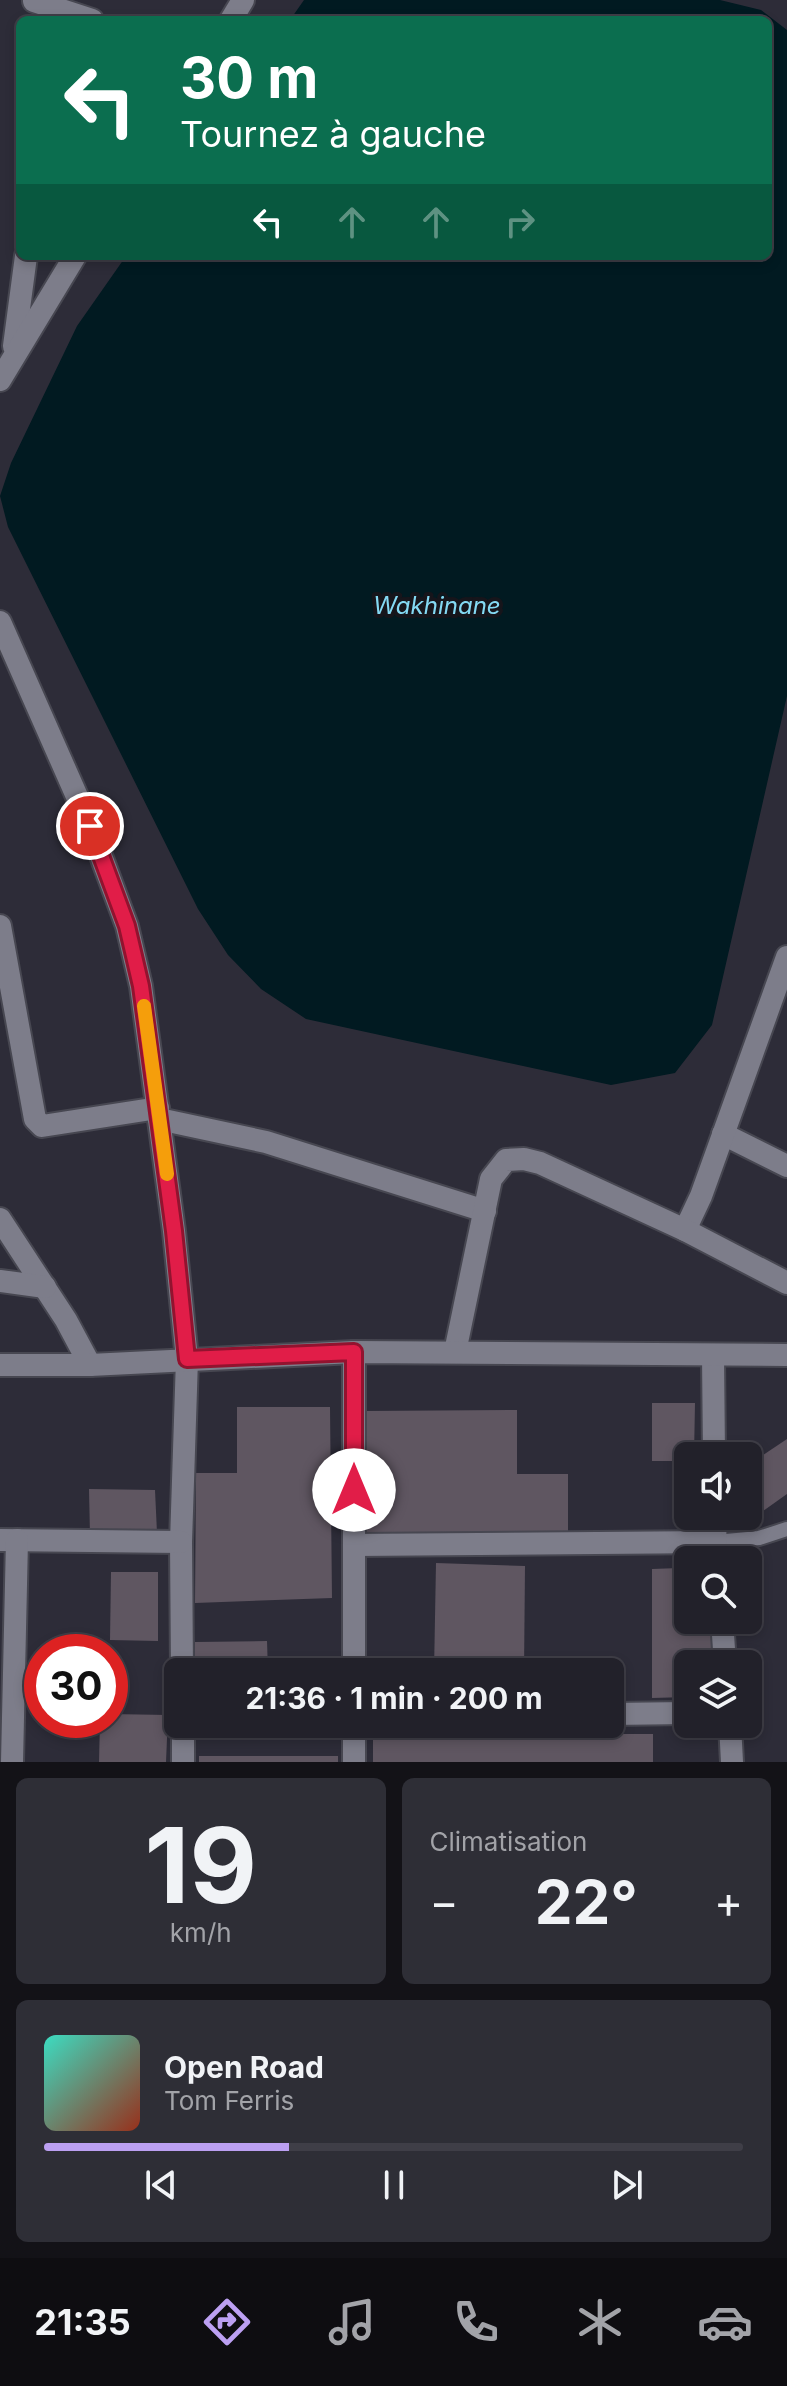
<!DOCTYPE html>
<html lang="fr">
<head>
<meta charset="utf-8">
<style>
  body { margin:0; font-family:Inter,sans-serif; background:#2e2e36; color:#f1f3f6; height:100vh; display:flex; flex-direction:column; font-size:30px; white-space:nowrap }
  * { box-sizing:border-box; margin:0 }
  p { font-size:26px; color:#a2a3a8 }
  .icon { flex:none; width:44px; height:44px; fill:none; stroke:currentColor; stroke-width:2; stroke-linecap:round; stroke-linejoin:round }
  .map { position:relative; height:1762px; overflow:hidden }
  .sheet { display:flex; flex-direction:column; gap:16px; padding:16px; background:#131217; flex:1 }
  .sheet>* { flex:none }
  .top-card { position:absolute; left:16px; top:16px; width:756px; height:244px; border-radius:12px; box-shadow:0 4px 12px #0003,0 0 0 2px #3f3e47; background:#0b6e4f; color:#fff; overflow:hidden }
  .buttons { position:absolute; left:674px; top:1442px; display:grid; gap:16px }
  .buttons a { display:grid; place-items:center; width:88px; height:88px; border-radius:12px; background:#22212a; box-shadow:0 4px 12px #0003,0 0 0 2px #3f3e47; font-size:40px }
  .speed { position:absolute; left:24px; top:1634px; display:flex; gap:16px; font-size:40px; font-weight:700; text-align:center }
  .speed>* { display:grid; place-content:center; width:104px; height:104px; border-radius:50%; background:#22212a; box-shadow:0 4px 12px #0003,0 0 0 2px #3f3e47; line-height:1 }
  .speed .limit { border:12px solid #d22; background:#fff; color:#111 }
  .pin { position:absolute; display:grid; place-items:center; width:68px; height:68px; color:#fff; margin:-34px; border:4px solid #fff; border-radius:50%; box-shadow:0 2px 8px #0007 }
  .me { position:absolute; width:88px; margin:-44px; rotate:0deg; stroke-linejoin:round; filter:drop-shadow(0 0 6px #0008) }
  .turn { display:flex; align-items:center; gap:28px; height:168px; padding:0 32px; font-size:36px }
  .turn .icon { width:104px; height:104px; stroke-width:2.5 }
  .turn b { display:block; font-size:56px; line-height:68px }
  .lanes { display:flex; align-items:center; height:76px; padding:0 32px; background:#0003; justify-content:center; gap:40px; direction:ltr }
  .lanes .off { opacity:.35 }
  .big { font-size:60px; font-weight:700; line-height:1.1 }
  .sheet .card { flex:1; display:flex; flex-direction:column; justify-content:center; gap:12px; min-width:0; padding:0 28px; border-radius:12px; background:#2e2e36 }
  .sheet .dial { align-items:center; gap:0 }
  .dial b { font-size:104px; line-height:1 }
  .song { display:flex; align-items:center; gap:24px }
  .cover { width:96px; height:96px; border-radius:12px; background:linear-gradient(135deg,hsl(170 70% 55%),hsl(10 70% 35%)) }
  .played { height:8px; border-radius:4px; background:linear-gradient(90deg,#bca0f2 35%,#3f3e47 35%) }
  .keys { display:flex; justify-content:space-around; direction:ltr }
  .heat { display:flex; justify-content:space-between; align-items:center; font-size:44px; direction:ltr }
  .sheet .tiles { flex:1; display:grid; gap:16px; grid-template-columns:1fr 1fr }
  .card:last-child { grid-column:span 2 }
  .trip { position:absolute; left:164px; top:1658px; width:460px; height:80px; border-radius:12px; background:#22212a; box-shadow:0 4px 12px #0003,0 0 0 2px #3f3e47; font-weight:700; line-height:80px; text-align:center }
  .menu { display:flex; height:128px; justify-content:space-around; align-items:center; background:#0e0d11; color:#a2a3a8 }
  .menu .icon { width:56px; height:56px }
  .menu .active { color:#bca0f2 }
  .menu b { font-size:36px; color:#f1f3f6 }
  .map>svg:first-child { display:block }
  .water { fill:#011a21 }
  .building { fill:#5f5661 }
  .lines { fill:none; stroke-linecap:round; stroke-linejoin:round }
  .service-casing { stroke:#474751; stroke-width:18 }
  .minor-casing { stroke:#474751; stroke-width:26 }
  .service { stroke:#7d7d8a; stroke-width:14 }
  .minor { stroke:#7d7d8a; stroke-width:22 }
  .route-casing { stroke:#92132f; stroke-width:20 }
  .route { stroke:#e11d48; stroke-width:14 }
  .slow { stroke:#f59e0b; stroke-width:14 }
  .labels { text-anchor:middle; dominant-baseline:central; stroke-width:8; stroke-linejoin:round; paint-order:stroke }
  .water-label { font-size:24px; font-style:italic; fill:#84d9f3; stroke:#16151b }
</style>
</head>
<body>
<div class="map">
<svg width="787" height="1762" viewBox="0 0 787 1762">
  <rect width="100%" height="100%" fill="#2d2c38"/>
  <!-- water -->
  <path class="water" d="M 304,0 L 720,0 L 761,10 L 787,30 L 787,696 L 712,1025 L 675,1073 L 611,1085 L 306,1019 L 261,989 L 228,955 L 198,909 L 8,527 L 0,496 L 11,463 L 77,326 L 126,256 L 768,256 L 768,20 L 290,20 Z"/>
  <!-- building -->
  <g class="building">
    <path d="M 652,1403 L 695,1403 L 694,1456 L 688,1456 L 688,1461 L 652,1461 Z"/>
    <path d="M 237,1407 L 330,1407 L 332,1598 L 195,1603 L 196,1473 L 237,1473 Z"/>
    <path d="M 517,1410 L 517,1474 L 568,1474 L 568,1533 L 361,1537 L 364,1411 Z"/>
    <path d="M 787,1439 L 787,1494 L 759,1514 L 748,1498 L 748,1465 Z"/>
    <path d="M 89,1489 L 155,1490 L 157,1533 L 90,1535 Z"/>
    <path d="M 436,1563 L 525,1566 L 524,1672 L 434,1672 Z"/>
    <path d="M 679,1568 L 688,1581 L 688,1620 L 716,1620 L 714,1664 L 688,1664 L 688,1697 L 652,1698 L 652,1569 Z"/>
    <path d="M 111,1572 L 158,1572 L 158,1641 L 110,1640 Z"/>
    <path d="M 267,1641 L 268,1672 L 195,1672 L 195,1642 Z"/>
    <path d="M 546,1661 L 569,1663 L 568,1672 L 545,1672 Z"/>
    <path d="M 34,1670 L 42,1671 L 42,1690 L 34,1690 Z"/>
    <path d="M 110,1714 L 168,1715 L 166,1762 L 99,1762 L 100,1720 L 110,1720 Z"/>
    <path d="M 585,1734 L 653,1734 L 653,1762 L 373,1762 L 373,1735 Z"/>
    <rect x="199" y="1756" width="139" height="6"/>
  </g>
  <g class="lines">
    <defs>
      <path id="service" d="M 715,1542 L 759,1538 L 787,1529"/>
      <g id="minor">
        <path d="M 34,1 L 92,20"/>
        <path d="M 231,20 L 243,0"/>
        <path d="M 14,346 L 26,256"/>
        <path d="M 0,380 L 75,256"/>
        <path d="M 0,622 L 90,826 L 127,926 L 141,986 L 174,1231 L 187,1359 L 181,1542 L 182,1672"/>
        <path d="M 0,926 L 35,1119 L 42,1126 L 158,1108"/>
        <path d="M 159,1119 L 266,1142 L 485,1211"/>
        <path d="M 723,1134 L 787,1166"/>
        <path d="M 0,1219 L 66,1320 L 90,1365"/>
        <path d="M 685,1230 L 701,1196 L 787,957"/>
        <path d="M 0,1281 L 45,1287"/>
        <path d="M 455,1352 L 491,1179 L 506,1160 L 524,1159 L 540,1163 L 685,1230 L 787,1283"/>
        <path d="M 713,1355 L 714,1456"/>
        <path d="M 0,1365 L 90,1365 L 354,1352 L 787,1355"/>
        <path d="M 715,1516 L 716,1560"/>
        <path d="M 0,1540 L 181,1542"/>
        <path d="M 354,1545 L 715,1542"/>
        <path d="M 722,1620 L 725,1664"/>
        <path d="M 354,1672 L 354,1352"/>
        <path d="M 610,1714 L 688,1713"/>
        <path d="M 183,1724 L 183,1762"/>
        <path d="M 354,1724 L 354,1762"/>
        <path d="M 730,1724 L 732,1762"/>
        <path d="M 12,1762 L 17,1540"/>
      </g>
    </defs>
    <!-- service casing -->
    <use href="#service" class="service-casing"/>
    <!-- minor casing -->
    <use href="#minor" class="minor-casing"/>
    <!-- service -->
    <use href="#service" class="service"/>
    <!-- minor -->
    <use href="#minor" class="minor"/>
  </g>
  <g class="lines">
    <defs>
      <path id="route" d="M 90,826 L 127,926 L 141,986 L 174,1231 L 187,1359 L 354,1352 L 354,1490"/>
    </defs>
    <!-- route casing -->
    <use href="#route" class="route-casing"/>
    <!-- route -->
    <use href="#route" class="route"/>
    <!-- slow -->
    <path class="slow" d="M 144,1006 L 167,1174"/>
  </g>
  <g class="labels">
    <!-- water labels -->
    <g class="water-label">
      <text x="437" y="605">Wakhinane</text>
    </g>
  </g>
</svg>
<div class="buttons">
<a><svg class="icon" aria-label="sound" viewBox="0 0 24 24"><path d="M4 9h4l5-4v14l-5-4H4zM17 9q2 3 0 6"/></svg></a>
<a><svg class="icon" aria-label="search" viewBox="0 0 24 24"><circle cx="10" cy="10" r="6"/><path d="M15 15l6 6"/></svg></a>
<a><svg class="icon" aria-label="layers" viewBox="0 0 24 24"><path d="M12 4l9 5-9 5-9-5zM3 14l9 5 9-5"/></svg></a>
</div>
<div class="speed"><div class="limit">30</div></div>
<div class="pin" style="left:90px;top:826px;background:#d93025"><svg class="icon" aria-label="arrive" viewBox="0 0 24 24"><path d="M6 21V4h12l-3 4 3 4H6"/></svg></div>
<svg class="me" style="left:354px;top:1490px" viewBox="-20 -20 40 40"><circle r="19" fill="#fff"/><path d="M0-13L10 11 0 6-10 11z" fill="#e11d48"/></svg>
<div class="trip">21:36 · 1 min · 200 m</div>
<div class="top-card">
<div class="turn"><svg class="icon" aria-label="left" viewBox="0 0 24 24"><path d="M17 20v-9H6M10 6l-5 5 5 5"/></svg><div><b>30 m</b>Tournez à gauche</div></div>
<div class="lanes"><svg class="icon" aria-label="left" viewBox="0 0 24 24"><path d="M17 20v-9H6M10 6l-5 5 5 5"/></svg><svg class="icon off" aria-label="ahead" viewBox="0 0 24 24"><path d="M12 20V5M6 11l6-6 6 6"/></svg><svg class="icon off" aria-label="ahead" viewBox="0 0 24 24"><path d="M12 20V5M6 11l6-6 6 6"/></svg><svg class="icon off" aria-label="right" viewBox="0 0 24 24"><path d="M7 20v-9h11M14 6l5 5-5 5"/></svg></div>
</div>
</div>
<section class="sheet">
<div class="tiles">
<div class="card dial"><b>19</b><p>km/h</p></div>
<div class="card"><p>Climatisation</p>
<div class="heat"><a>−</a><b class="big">22°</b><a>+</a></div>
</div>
<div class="card">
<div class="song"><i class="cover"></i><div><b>Open Road</b><p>Tom Ferris</p></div></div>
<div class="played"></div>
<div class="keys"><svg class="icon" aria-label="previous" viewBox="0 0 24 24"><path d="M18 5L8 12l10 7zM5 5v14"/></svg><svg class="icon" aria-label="pause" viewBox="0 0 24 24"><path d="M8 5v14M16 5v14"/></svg><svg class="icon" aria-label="next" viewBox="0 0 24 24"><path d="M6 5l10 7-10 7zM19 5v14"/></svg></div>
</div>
</div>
</section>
<nav class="menu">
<b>21:35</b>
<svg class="icon active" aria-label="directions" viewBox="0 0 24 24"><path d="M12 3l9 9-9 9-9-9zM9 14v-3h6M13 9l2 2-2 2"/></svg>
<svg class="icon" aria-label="music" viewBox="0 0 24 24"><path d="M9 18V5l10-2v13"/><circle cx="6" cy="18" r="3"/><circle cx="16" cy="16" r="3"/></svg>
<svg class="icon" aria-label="phone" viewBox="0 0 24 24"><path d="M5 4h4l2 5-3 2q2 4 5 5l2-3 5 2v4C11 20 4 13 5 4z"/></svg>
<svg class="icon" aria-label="climate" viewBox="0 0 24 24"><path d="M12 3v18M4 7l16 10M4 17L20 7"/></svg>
<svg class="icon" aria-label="car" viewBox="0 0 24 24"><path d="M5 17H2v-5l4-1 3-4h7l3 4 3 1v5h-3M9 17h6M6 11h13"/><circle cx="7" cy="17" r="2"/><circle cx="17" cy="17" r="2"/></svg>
</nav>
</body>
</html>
